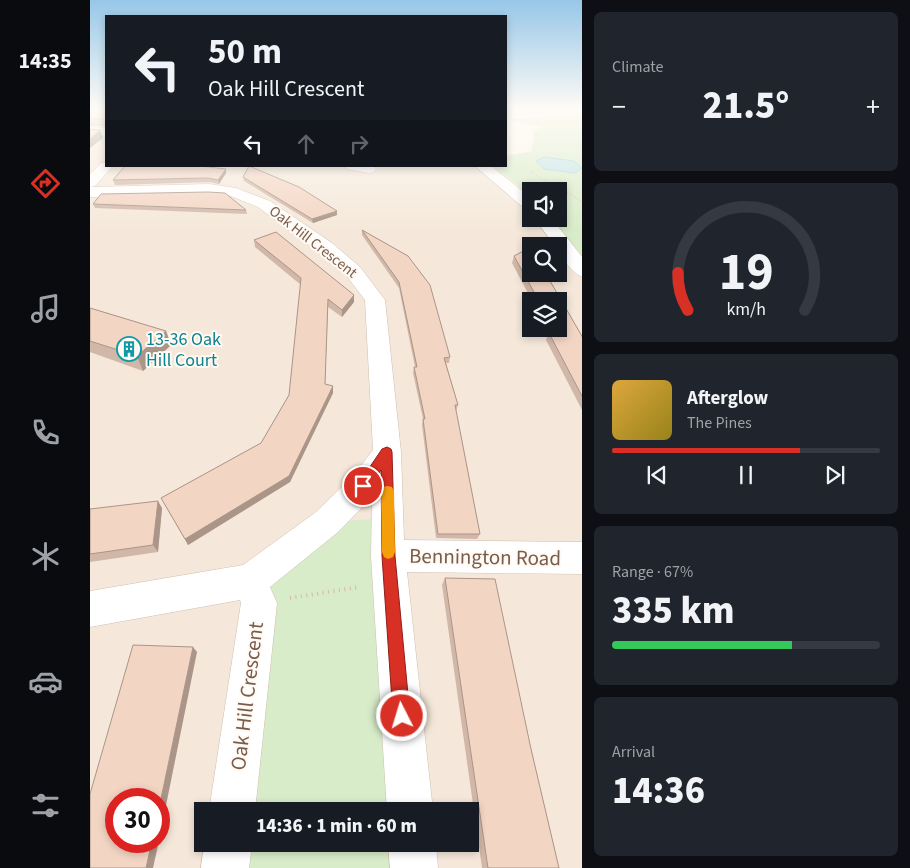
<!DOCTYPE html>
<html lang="en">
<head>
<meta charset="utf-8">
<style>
  body { margin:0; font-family:"Source Sans 3",sans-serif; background:#20242c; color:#f1f3f6; height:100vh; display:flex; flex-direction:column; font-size:19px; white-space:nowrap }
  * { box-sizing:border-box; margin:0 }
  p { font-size:16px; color:#9ea1a6 }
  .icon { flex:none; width:28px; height:28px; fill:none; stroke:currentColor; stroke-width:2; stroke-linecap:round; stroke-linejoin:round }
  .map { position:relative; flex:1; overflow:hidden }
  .side { display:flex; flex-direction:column; gap:12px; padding:12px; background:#0d0f14; width:328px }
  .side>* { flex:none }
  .banner { position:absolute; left:15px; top:15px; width:402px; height:152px; border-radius:0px; box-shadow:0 2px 8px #0003; background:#171b24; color:#f1f3f6; overflow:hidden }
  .tools { position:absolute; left:432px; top:182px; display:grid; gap:10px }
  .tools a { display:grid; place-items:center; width:45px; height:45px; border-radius:0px; background:#171b24; box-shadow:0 2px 8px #0003; font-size:25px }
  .speed { position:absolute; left:15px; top:788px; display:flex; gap:10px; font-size:25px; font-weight:700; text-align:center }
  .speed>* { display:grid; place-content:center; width:65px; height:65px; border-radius:50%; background:#171b24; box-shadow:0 2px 8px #0003; line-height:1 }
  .speed .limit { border:8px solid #d22; background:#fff; color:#111 }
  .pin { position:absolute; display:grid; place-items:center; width:42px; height:42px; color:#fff; margin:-21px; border:2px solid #fff; border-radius:50%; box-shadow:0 1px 5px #0007 }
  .me { position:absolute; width:55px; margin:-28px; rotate:355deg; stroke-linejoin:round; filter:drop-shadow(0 0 4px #0008) }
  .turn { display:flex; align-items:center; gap:18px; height:105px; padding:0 20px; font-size:22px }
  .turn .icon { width:65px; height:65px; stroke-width:2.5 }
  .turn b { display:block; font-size:35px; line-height:42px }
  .lanes { display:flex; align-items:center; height:48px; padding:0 20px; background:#0003; justify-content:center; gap:25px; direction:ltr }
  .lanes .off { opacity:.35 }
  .big { font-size:38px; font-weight:800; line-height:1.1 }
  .side .tile { flex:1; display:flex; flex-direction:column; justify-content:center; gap:8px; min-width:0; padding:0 18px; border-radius:8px; background:#20242c }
  .side .dial { align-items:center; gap:0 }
  .dial svg { height:130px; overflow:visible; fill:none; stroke:#363941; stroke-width:7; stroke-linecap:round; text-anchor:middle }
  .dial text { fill:#f1f3f6; stroke:none }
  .song { display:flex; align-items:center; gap:15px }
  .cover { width:60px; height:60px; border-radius:8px; background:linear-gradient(135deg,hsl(40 70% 55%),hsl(50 70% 35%)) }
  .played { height:5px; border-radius:2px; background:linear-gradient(90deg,#d93025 70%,#363941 70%) }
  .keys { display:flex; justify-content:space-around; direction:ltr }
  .heat { display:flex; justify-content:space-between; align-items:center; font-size:28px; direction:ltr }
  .charge { height:8px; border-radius:4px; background:linear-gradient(90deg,#34c759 67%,#363941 0) }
  .trip { position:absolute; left:104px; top:802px; width:285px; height:50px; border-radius:0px; background:#171b24; box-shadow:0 2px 8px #0003; font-weight:800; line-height:50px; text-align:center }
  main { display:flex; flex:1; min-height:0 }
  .menu { display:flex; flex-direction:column; width:90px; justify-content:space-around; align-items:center; background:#090b0e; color:#9ea1a6 }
  .menu .icon { width:35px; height:35px }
  .menu .active { color:#d93025 }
  .menu b { font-size:22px; color:#f1f3f6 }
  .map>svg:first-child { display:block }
  .residential { fill:#f5e8da; fill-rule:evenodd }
  .green { fill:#d8ecc9 }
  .water { fill:#bfe3e8; stroke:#a5d3da }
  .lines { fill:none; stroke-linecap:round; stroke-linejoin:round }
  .minor-casing { stroke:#d1beb0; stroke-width:1 }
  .path-far2 { stroke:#d9b8a5; stroke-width:1; stroke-dasharray:0.5 2; stroke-linecap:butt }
  .path-far1 { stroke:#d9b8a5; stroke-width:2; stroke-dasharray:0.5 2.5; stroke-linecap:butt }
  .path { stroke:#d9b8a5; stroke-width:4; stroke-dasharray:1 4.5; stroke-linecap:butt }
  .minor { fill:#fff; fill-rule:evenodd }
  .wall { fill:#d1b7a8 }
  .shaded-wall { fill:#aa9588 }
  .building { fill:#f3d5c3; stroke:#aa9588 }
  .route { fill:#d93025; stroke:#8d1f18 }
  .slow { fill:#f59e0b }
  .labels { text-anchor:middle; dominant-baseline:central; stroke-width:4; stroke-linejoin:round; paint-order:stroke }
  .far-street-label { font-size:15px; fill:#7a5c4d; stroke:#fffaf3 }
  .culture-label { font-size:18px; fill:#0d838f; stroke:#fffaf3; text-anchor:start }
  .near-street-label { font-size:21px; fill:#7a5c4d; stroke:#fffaf3 }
</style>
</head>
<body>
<main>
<nav class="menu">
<b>14:35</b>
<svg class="icon active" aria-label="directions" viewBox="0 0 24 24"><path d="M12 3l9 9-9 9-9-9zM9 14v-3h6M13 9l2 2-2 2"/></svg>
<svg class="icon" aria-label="music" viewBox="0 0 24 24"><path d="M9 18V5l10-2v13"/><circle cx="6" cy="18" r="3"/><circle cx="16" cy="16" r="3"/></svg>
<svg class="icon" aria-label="phone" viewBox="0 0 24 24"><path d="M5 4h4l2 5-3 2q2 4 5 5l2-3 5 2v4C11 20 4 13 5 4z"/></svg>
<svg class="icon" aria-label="climate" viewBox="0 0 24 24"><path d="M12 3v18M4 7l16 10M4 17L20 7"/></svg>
<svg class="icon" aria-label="car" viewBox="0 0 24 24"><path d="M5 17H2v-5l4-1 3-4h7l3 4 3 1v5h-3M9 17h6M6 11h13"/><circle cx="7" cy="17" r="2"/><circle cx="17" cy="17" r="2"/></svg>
<svg class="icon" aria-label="filters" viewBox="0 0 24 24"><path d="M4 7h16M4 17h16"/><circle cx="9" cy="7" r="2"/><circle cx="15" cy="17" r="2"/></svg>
</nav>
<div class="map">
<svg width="493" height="868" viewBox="0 0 493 868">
  <rect width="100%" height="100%" fill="#fdf6ec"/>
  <!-- residential -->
  <path class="residential" d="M 0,109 L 16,109 L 16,166 L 403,166 L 429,184 L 441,198 L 441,219 L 460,219 L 492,254 L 492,868 L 0,868 ZM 441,246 L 469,246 L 469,274 L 441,274 ZM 441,301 L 469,301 L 469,329 L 441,329 ZM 26,799 L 69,799 L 69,841 L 26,841 ZM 112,811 L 380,811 L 380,844 L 112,844 Z"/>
  <!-- green -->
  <g class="green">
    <path d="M 416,109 L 492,109 L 492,255 L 459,219 L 469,219 L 469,191 L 441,191 L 441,199 L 426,183 L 402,166 L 416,166 L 416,156 L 442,151 L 444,131 L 453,127 L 419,120 L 416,117 Z"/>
    <path d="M 298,518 L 298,556 L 320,811 L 142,811 L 169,603 L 160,581 L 237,522 Z"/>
    <path d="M 138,844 L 322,844 L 324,868 L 135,868 Z"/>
  </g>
  <!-- water -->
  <path class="water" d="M 454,157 L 484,161 L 492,168 L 485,173 L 454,169 L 446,161 Z"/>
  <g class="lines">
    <defs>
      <g id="minor">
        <path d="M 464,109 L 493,109 L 493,115 L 416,120 L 416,112 Z"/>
        <path d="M 0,127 L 16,128 L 16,136 L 0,135 Z"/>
        <path d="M 16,162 L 16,166 L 23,166 L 5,186 L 1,187 L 119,184 L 146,188 L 180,201 L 242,243 L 270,267 L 295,300 L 311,452 L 314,540 L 493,542 L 493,574 L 317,572 L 343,811 L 297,811 L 281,556 L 282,497 L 248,532 L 180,587 L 187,603 L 165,811 L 119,811 L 151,603 L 150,600 L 0,627 L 0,591 L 153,565 L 226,512 L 262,477 L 283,450 L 275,300 L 256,275 L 243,263 L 168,207 L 138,195 L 119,194 L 0,197 L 0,174 L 11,163 Z"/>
        <path d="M 255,166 L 284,166 L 286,169 L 284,172 L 279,173 L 257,169 Z"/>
        <path d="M 385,166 L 401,166 L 441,198 L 441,211 L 435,209 Z"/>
        <path d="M 445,219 L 462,219 L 493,258 L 493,277 C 483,274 469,257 469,246 L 465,246 Z"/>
        <path d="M 114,844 L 162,844 L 159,868 L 111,868 Z"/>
        <path d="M 298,844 L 346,844 L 348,868 L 300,868 Z"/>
      </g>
    </defs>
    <!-- minor casing -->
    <use href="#minor" class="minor-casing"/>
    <!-- path-far2 -->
    <path class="path-far2" d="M 416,153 L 443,174"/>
    <!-- path-far1 -->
    <path class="path-far1" d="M 441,172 L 493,202"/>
    <!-- path -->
    <path class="path" d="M 200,598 L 270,587"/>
    <!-- minor -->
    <use href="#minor" class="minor"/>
  </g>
  <!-- wall -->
  <g class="wall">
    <rect x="0" y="109" width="16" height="17"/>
    <path d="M 136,173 L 129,184 L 119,182 L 25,185 L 23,180 Z"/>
    <path d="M 153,177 L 247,215 L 223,223 L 154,181 Z"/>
    <path d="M 3,204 L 156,210 L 157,214 L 5,208 Z"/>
    <path d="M 272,230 L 318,256 L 360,357 L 359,363 L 356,363 L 368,405 L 366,411 L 390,534 L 387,539 L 346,538 L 332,425 L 333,419 L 323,373 L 324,367 L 325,367 L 309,288 L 272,235 Z"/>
    <path d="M 164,240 L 264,295 L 264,302 L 252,317 L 238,307 L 235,384 L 243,386 L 243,393 L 200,482 L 98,545 L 71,498 L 171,443 L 199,395 L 211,285 L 165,247 Z"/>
    <path d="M 441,247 L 441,274 L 456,274 L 493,338 L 493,412 L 456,340 L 457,338 L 452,329 L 469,329 L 469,301 L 441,301 L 441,307 L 437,299 L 439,295 L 422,263 L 424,256 Z"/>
    <path d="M 0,308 L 76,331 L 81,345 L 53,371 L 0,352 Z"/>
    <path d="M 72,508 L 68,552 L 0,562 L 0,509 Z"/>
    <path d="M 355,578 L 441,749 L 469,868 L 392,868 L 352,585 Z"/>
  </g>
  <!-- shaded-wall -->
  <g class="shaded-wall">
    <path d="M 10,130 L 13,138 L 0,148 L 0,139 Z"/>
    <path d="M 136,169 L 136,173 L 129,184 L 128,180 Z"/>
    <path d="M 247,211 L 247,215 L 223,223 L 222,219 Z"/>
    <path d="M 264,295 L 264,302 L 252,317 L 252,310 Z"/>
    <path d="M 76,331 L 81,345 L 53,371 L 47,356 Z"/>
    <path d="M 243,386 L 243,393 L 200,482 L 98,545 L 95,539 Z"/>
    <path d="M 68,501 L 72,508 L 68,552 L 63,545 Z"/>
    <path d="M 103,647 L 107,652 L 69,840 L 69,808 Z"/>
    <path d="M 62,841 L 69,841 L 63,868 L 56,868 Z"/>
  </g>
  <!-- building -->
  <g class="building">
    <path d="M 0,109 L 16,109 L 16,125 L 15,126 L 14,119 L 0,119 Z"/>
    <path d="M 0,129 L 10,130 L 0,139 Z"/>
    <path d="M 35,166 L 110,166 L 136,169 L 128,180 L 118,178 L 23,180 Z"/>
    <path d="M 159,166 L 209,187 L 247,211 L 222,219 L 153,177 Z"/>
    <path d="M 118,192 L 135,193 L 156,210 L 3,204 L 11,194 Z"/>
    <path d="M 272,230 L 318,256 L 340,285 L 360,357 L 354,358 L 368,405 L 365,405 L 390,534 L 348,534 L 333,419 L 335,419 L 324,367 L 327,367 L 309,282 Z"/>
    <path d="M 186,232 L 264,295 L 252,310 L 238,299 L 235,384 L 243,386 L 199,476 L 95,539 L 71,498 L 171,443 L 199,395 L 211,278 L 164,240 Z"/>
    <path d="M 441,247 L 441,274 L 456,274 L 493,338 L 493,398 L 459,333 L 461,333 L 459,329 L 469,329 L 469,301 L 444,301 L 440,293 L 444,292 L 424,256 Z"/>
    <path d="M 0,308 L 76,331 L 47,356 L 0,341 Z"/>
    <path d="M 68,501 L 63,545 L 0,554 L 0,509 Z"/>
    <path d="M 355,578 L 405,579 L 441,749 L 469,868 L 398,868 Z"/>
    <path d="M 43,645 L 103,647 L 69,808 L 69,799 L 26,799 L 26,841 L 62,841 L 56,868 L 0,868 L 0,794 Z"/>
  </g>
  <!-- sky -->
  <linearGradient id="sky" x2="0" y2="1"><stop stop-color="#97c7e8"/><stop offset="0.47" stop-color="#fefbf6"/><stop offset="1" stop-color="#fefbf6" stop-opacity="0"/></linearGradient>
  <rect width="493" height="231" fill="url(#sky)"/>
  <!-- route -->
  <path class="route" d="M 297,447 L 301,449 L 302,452 L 305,556 L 320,716 L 318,722 L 312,724 L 306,722 L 303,716 L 292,556 L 291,470 C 285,478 280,494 268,490 L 267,486 L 292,449 Z"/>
  <!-- slow -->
  <path class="slow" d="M 297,486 L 302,487 L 304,491 L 305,552 L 303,557 L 298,559 L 294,557 L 292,552 L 291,491 L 293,487 Z"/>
  <!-- icons -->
  <defs>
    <symbol id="building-ring" viewBox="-11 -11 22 22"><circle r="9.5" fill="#fffaf3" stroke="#0f9aa8" stroke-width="1.5"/><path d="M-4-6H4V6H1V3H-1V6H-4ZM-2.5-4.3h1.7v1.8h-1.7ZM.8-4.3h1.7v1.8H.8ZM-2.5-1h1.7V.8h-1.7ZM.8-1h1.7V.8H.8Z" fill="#0f9aa8"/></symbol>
  </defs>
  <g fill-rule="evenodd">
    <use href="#building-ring" x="25" y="335" width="28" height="28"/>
  </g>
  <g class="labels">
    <!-- far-street labels -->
    <g class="far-street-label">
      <text transform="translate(223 242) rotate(38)">Oak Hill Crescent</text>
    </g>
    <!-- culture labels -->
    <g class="culture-label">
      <text x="56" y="339">13-36 Oak<tspan x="56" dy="21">Hill Court</tspan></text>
    </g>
    <!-- near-street labels -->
    <g class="near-street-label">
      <text transform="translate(395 557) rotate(1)">Bennington Road</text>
      <text transform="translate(157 696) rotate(-83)">Oak Hill Crescent</text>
    </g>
  </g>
</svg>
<div class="tools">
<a><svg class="icon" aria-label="sound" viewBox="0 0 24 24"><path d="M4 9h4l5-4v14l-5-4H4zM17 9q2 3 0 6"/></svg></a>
<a><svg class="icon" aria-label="search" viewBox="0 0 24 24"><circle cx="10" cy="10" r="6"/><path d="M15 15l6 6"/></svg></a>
<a><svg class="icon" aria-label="layers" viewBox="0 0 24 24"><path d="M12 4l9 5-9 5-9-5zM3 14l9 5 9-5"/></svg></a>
</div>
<div class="speed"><div class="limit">30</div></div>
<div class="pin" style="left:273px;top:486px;background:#d93025"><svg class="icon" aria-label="arrive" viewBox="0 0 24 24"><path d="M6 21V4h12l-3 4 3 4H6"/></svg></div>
<svg class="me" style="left:312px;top:716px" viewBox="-20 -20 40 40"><circle r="17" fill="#d93025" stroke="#fff" stroke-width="3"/><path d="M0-11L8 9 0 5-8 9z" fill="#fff"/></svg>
<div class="trip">14:36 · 1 min · 60 m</div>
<div class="banner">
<div class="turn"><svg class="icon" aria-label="left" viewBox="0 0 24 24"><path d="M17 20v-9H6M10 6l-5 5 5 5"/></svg><div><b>50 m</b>Oak Hill Crescent</div></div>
<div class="lanes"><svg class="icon" aria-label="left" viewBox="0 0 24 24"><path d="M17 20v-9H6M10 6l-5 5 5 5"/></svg><svg class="icon off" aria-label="ahead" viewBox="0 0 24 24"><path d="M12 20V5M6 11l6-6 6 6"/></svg><svg class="icon off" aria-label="right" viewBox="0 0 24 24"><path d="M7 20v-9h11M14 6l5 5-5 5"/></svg></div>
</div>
</div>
<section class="side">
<div class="tile"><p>Climate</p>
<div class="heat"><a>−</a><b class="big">21.5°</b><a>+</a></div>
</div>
<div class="tile dial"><svg viewBox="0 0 100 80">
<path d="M14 69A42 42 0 1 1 86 69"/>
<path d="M14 69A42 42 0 0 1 8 46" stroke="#d93025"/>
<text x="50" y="56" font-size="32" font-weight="700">19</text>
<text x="50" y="72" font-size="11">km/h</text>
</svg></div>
<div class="tile">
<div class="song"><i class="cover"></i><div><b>Afterglow</b><p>The Pines</p></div></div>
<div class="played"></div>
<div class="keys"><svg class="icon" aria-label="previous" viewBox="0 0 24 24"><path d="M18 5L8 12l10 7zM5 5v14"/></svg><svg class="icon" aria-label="pause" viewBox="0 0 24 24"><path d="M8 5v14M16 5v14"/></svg><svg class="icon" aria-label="next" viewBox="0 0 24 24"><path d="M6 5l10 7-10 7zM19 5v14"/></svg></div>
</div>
<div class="tile"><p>Range · 67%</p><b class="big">335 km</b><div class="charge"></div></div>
<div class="tile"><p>Arrival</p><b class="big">14:36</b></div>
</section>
</main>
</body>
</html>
